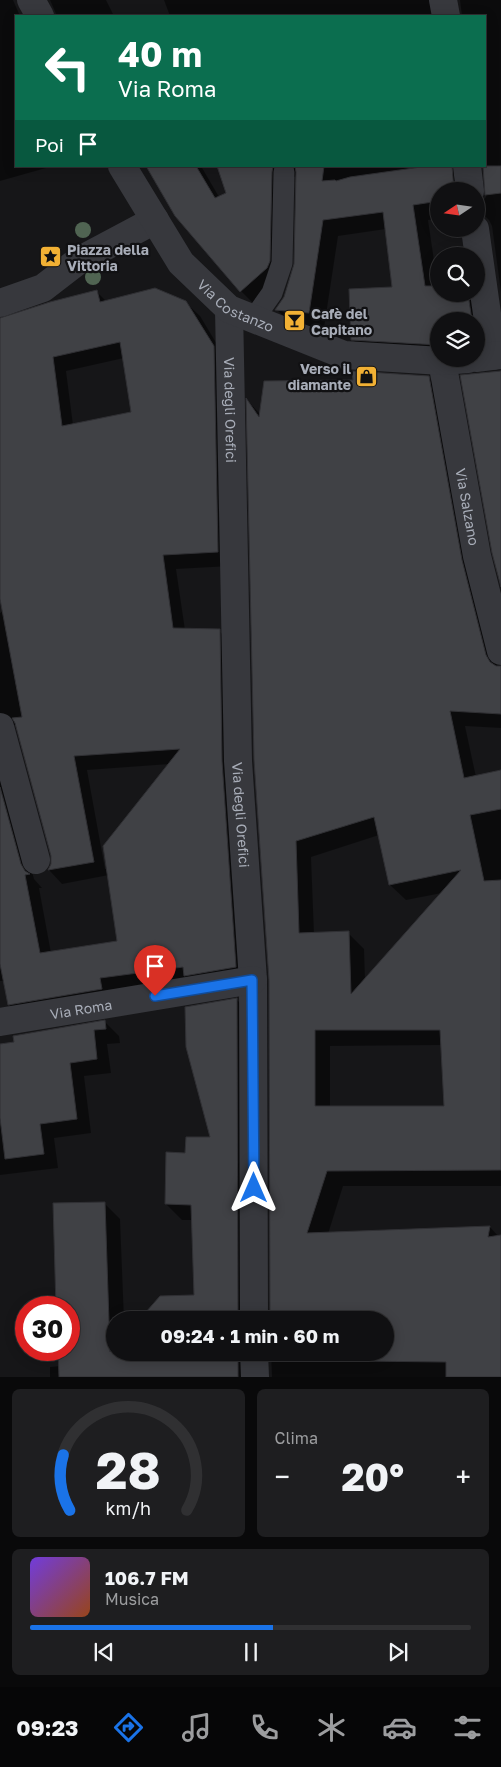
<!DOCTYPE html>
<html lang="it">
<head>
<meta charset="utf-8">
<style>
  body { margin:0; font-family:"Golos Text",sans-serif; background:#1e1e20; color:#f1f3f6; height:100vh; display:flex; flex-direction:column; font-size:19px; white-space:nowrap }
  * { box-sizing:border-box; margin:0 }
  p { font-size:16px; color:#9c9d9f }
  .icon { flex:none; width:28px; height:28px; fill:none; stroke:currentColor; stroke-width:2; stroke-linecap:round; stroke-linejoin:round }
  .map { position:relative; height:1377px; overflow:hidden }
  .side { display:flex; flex-direction:column; gap:12px; padding:12px; background:#09090a; flex:1 }
  .side>* { flex:none }
  .hud { position:absolute; left:15px; top:15px; width:471px; height:152px; border-radius:0px; box-shadow:0 2px 12px #0003,0 0 0 1px #303032; background:#0b6e4f; color:#fff; overflow:hidden }
  .needle { width:32px; rotate:257deg }
  .tools { position:absolute; left:430px; top:182px; display:grid; gap:10px }
  .tools a { display:grid; place-items:center; width:55px; height:55px; border-radius:50%; background:#101012; box-shadow:0 2px 12px #0003,0 0 0 1px #303032; font-size:25px }
  .speed { position:absolute; left:15px; top:1296px; display:flex; gap:10px; font-size:25px; font-weight:700; text-align:center }
  .speed>* { display:grid; place-content:center; width:65px; height:65px; border-radius:50%; background:#101012; box-shadow:0 2px 12px #0003,0 0 0 1px #303032; line-height:1 }
  .speed .limit { border:8px solid #d22; background:#fff; color:#111 }
  .pin { position:absolute; display:grid; place-items:center; width:42px; height:42px; color:#fff; margin:-51px -21px; border-radius:50% 50% 50% 0; rotate:-45deg; box-shadow:0 0 5px #0007 }
  .pin .icon { rotate:45deg }
  .me { position:absolute; width:55px; margin:-28px; rotate:0deg; stroke-linejoin:round; filter:drop-shadow(0 0 4px #0008) }
  .turn { display:flex; align-items:center; gap:18px; height:105px; padding:0 20px; font-size:22px }
  .turn .icon { width:65px; height:65px; stroke-width:2.5 }
  .turn b { display:block; font-size:35px; line-height:42px }
  .then { display:flex; align-items:center; height:48px; padding:0 20px; background:#0003; gap:10px; font-size:19px }
  .big { font-size:38px; font-weight:700; line-height:1.1 }
  .side .card { flex:1; display:flex; flex-direction:column; justify-content:center; gap:8px; min-width:0; padding:0 18px; border-radius:8px; background:#1e1e20 }
  .side .dial { align-items:center; gap:0 }
  .dial svg { height:130px; overflow:visible; fill:none; stroke:#303032; stroke-width:7; stroke-linecap:round; text-anchor:middle }
  .dial text { fill:#f1f3f6; stroke:none }
  .song { display:flex; align-items:center; gap:15px }
  .cover { width:60px; height:60px; border-radius:8px; background:linear-gradient(135deg,hsl(260 70% 55%),hsl(20 70% 35%)) }
  .played { height:5px; border-radius:2px; background:linear-gradient(90deg,#1a73e8 55%,#303032 55%) }
  .keys { display:flex; justify-content:space-around; direction:ltr }
  .heat { display:flex; justify-content:space-between; align-items:center; font-size:28px; direction:ltr }
  .side .tiles { flex:1; display:grid; gap:12px; grid-template-columns:1fr 1fr }
  .card:last-child { grid-column:span 2 }
  .trip { position:absolute; left:106px; top:1311px; width:288px; height:50px; border-radius:25px; background:#101012; box-shadow:0 2px 12px #0003,0 0 0 1px #303032; font-weight:700; line-height:50px; text-align:center }
  .tabs { display:flex; height:80px; justify-content:space-around; align-items:center; background:#060607; color:#9c9d9f }
  .tabs .icon { width:35px; height:35px }
  .tabs .on { color:#1a73e8 }
  .tabs b { font-size:22px; color:#f1f3f6 }
  .map>svg:first-child { display:block }
  .shadow { fill:#0007; fill-rule:evenodd }
  .building { fill:#404145; stroke:#303034; fill-rule:evenodd }
  .lines { fill:none; stroke-linecap:round; stroke-linejoin:round }
  .service { stroke:#37383d; stroke-width:21 }
  .minor { stroke:#37383d; stroke-width:28 }
  .tertiary { stroke:#37383d; stroke-width:28 }
  .tree { fill:#506452 }
  .route-casing { stroke:#114b97; stroke-width:12 }
  .route { stroke:#1a73e8; stroke-width:9 }
  .labels { text-anchor:middle; dominant-baseline:central; stroke-width:4.5; stroke-linejoin:round; paint-order:stroke }
  .poi-label { font-size:14px; font-weight:bold; fill:#a8adb8; stroke:#111113; text-anchor:start }
  .street-label { font-size:14px; fill:#a8adb8; stroke:#111113 }
</style>
</head>
<body>
<div class="map">
<svg width="501" height="1377" viewBox="0 0 501 1377">
  <rect width="100%" height="100%" fill="#161618"/>
  <!-- shadow -->
  <g class="shadow">
    <path d="M 0,0 L 13,0 L 20,16 L 16,16 L 16,166 L 53,166 L 0,181 Z"/>
    <path d="M 50,0 L 106,0 L 114,16 L 57,16 Z"/>
    <path d="M 164,0 L 457,0 L 443,16 L 170,16 Z"/>
    <path d="M 458,0 L 501,0 L 501,292 L 492,226 L 489,220 L 484,215 L 482,202 L 486,197 L 487,190 L 485,166 L 485,16 L 462,16 L 460,0 Z"/>
    <path d="M 147,166 L 201,166 L 219,197 L 227,193 L 218,166 L 481,166 L 474,169 L 468,176 L 468,191 L 439,191 L 439,219 L 428,220 L 439,294 L 474,294 L 483,302 L 490,358 L 458,361 L 368,355 L 352,339 L 350,290 L 393,288 L 386,229 L 338,236 L 324,328 L 293,325 L 277,310 L 285,297 L 296,264 L 298,176 L 294,177 L 289,182 L 287,188 L 285,277 L 283,284 L 257,307 L 241,291 L 176,215 ZM 439,321 L 476,321 L 476,359 L 439,359 Z"/>
    <path d="M 97,292 L 107,302 L 185,302 L 200,316 L 227,361 L 231,566 L 176,569 L 185,630 L 219,631 L 233,644 L 250,980 L 23,1018 L 9,1004 L 4,981 L 0,981 L 0,752 L 34,879 L 42,888 L 39,888 L 51,953 L 118,942 L 109,875 L 62,884 L 49,870 L 52,864 L 52,856 L 17,725 L 11,725 L 0,734 L 0,613 L 65,577 L 0,594 L 0,319 ZM 124,358 L 133,413 L 73,425 L 66,371 ZM 170,764 L 108,869 L 105,869 L 87,770 Z"/>
    <path d="M 428,377 L 444,393 L 477,576 L 501,667 L 501,728 L 465,726 L 476,777 L 501,772 L 501,1186 L 343,1186 L 328,1234 L 490,1227 L 499,1237 L 501,1236 L 501,1377 L 272,1377 L 271,1352 L 385,1352 L 385,1320 L 271,1320 L 270,980 L 248,401 L 260,414 L 354,381 ZM 379,835 L 390,885 L 406,900 L 442,893 L 365,980 L 364,949 L 348,933 L 314,934 L 311,857 ZM 442,1045 L 445,1107 L 330,1108 L 330,1046 Z"/>
    <path d="M 237,1000 L 253,1016 L 254,1320 L 140,1320 L 196,1296 L 193,1220 L 182,1220 L 166,1204 L 186,1154 L 212,1138 Z"/>
    <path d="M 105,1022 L 119,1036 L 120,1043 L 107,1044 L 111,1073 L 84,1076 L 91,1133 L 54,1138 L 58,1168 L 0,1175 L 0,1046 Z"/>
    <path d="M 104,1203 L 120,1219 L 124,1320 L 115,1320 L 115,1352 L 267,1352 L 254,1377 L 50,1377 L 50,1367 L 60,1366 L 59,1350 L 69,1350 L 69,1308 Z"/>
  </g>
  <!-- building -->
  <g class="building">
    <path d="M 146,166 L 196,166 L 215,198 L 226,193 L 217,166 L 273,166 L 272,172 L 270,261 L 267,268 L 240,292 L 175,216 Z"/>
    <path d="M 295,166 L 324,166 L 322,181 L 335,180 L 336,181 L 350,177 L 428,166 L 452,166 L 454,191 L 439,191 L 439,201 L 413,205 L 425,286 L 439,286 L 439,294 L 468,294 L 472,321 L 439,321 L 439,345 L 351,340 L 349,289 L 392,287 L 383,212 L 323,220 L 309,313 L 275,310 L 284,297 L 294,264 L 296,172 Z"/>
    <path d="M 483,166 L 501,166 L 501,193 L 485,195 Z"/>
    <path d="M 155,288 L 186,301 L 214,346 L 218,552 L 163,555 L 173,628 L 220,629 L 222,761 L 236,967 L 184,976 L 183,967 L 100,978 L 102,989 L 8,1005 L 0,964 L 0,787 L 21,864 L 25,871 L 30,874 L 25,875 L 40,953 L 117,941 L 103,846 L 180,749 L 74,756 L 94,862 L 48,870 L 51,864 L 51,856 L 15,723 L 12,718 L 22,717 L 0,599 L 0,318 L 50,302 L 97,290 L 100,302 ZM 120,342 L 131,412 L 62,426 L 53,357 Z"/>
    <path d="M 352,371 L 429,376 L 462,560 L 486,655 L 490,662 L 496,666 L 501,666 L 501,714 L 450,711 L 464,778 L 501,770 L 501,809 L 470,815 L 484,881 L 501,880 L 501,1170 L 327,1171 L 307,1233 L 490,1226 L 488,1237 L 501,1235 L 501,1377 L 446,1377 L 446,1362 L 270,1360 L 270,1352 L 385,1352 L 385,1320 L 270,1320 L 269,980 L 254,760 L 246,398 L 259,417 L 264,381 L 353,380 ZM 374,817 L 389,885 L 461,870 L 351,994 L 349,931 L 299,933 L 296,841 ZM 315,1030 L 440,1030 L 444,1106 L 315,1106 Z"/>
    <path d="M 501,371 L 501,587 L 492,553 L 460,375 Z"/>
    <path d="M 237,998 L 238,1320 L 139,1320 L 160,1296 L 194,1295 L 191,1205 L 165,1204 L 166,1152 L 185,1153 L 186,1137 L 210,1137 L 186,1047 L 185,1007 Z"/>
    <path d="M 105,1020 L 106,1029 L 94,1030 L 97,1059 L 70,1063 L 77,1119 L 40,1124 L 44,1154 L 5,1159 L 0,1118 L 0,1044 L 14,1042 L 13,1036 Z"/>
    <path d="M 105,1202 L 110,1352 L 115,1346 L 115,1352 L 238,1352 L 238,1377 L 59,1377 L 58,1350 L 69,1350 L 69,1308 L 56,1308 L 53,1203 Z"/>
  </g>
  <g class="lines">
    <!-- service -->
    <path class="service" d="M 253,320 L 272,293 L 282,263 L 284,172"/>
    <!-- minor -->
    <g class="minor">
      <path d="M 443,0 L 446,16"/>
      <path d="M 467,166 L 470,191"/>
      <path d="M 475,229 L 493,356"/>
      <path d="M 0,303 L 43,288 L 78,261 L 155,220"/>
      <path id="s1" d="M 229,309 L 238,761 L 253,980 L 254,1320"/>
      <path id="s2" d="M 442,361 L 477,556 L 501,651"/>
      <path d="M 0,727 L 36,860"/>
      <path id="s3" d="M 0,1022 L 253,980"/>
      <path d="M 254,1352 L 255,1377"/>
    </g>
    <!-- tertiary -->
    <g class="tertiary">
      <path d="M 31,0 L 40,16"/>
      <path id="s4" d="M 122,166 L 181,263 L 229,309 L 344,355 L 442,361 L 468,359"/>
      <path d="M 476,358 L 501,355"/>
    </g>
  </g>
  <!-- trees -->
  <g class="tree">
    <circle cx="83" cy="230" r="8"/>
    <circle cx="93" cy="277" r="8"/>
  </g>
  <g class="lines">
    <defs>
      <path id="route" d="M 155,996 L 252,980 L 254,1188"/>
    </defs>
    <!-- route casing -->
    <use href="#route" class="route-casing"/>
    <!-- route -->
    <use href="#route" class="route"/>
  </g>
  <!-- icons -->
  <defs>
    <symbol id="sight-square" viewBox="-11 -11 22 22"><rect x="-9" y="-9" width="18" height="18" rx="4" fill="#f2b134" stroke="#111113"/><path d="M0-6L1.8-2.2L6-1.7L2.9 1.2L3.7 5.4L0 3.3L-3.7 5.4L-2.9 1.2L-6-1.7L-1.8-2.2Z" fill="#111"/></symbol>
    <symbol id="bar-square" viewBox="-11 -11 22 22"><rect x="-9" y="-9" width="18" height="18" rx="4" fill="#f2b134" stroke="#111113"/><path d="M-6-5H6L.8 .8V4.5H3.5V6h-7V4.5H-.8V.8Z" fill="#111"/></symbol>
    <symbol id="shop-square" viewBox="-11 -11 22 22"><rect x="-9" y="-9" width="18" height="18" rx="4" fill="#f2b134" stroke="#111113"/><path d="M-5-2.5h2.3a2.7 3.5 0 0 1 5.4 0H5L5.5 6h-11ZM-1.5-2.5h3a1.5 2.3 0 0 0-3 0Z" fill="#111"/></symbol>
  </defs>
  <g fill-rule="evenodd">
    <use href="#sight-square" x="38" y="244" width="25" height="25"/>
    <use href="#bar-square" x="282" y="308" width="25" height="25"/>
    <use href="#shop-square" x="354" y="364" width="25" height="25"/>
  </g>
  <g class="labels">
    <!-- poi labels -->
    <g class="poi-label">
      <text x="67" y="249">Piazza della<tspan x="67" dy="16">Vittoria</tspan></text>
      <text x="311" y="313">Cafè del<tspan x="311" dy="16">Capitano</tspan></text>
      <text x="351" y="368" text-anchor="end">Verso il<tspan x="351" dy="16">diamante</tspan></text>
    </g>
    <!-- street labels -->
    <g class="street-label">
      <text stroke="none"><textPath href="#s4" startOffset="184">Via Costanzo</textPath></text>
      <text stroke="none"><textPath href="#s1" startOffset="101">Via degli Orefici</textPath></text>
      <text stroke="none"><textPath href="#s2" startOffset="148">Via Salzano</textPath></text>
      <text stroke="none"><textPath href="#s1" startOffset="506">Via degli Orefici</textPath></text>
      <text stroke="none"><textPath href="#s3" startOffset="82">Via Roma</textPath></text>
    </g>
  </g>
</svg>
<div class="tools">
<a><svg class="needle" viewBox="-14 -14 28 28"><path d="M0-13l5 13h-10z" fill="#e53935"/><path d="M0 13l5-13h-10z" fill="#9c9d9f"/></svg></a>
<a><svg class="icon" aria-label="search" viewBox="0 0 24 24"><circle cx="10" cy="10" r="6"/><path d="M15 15l6 6"/></svg></a>
<a><svg class="icon" aria-label="layers" viewBox="0 0 24 24"><path d="M12 4l9 5-9 5-9-5zM3 14l9 5 9-5"/></svg></a>
</div>
<div class="speed"><div class="limit">30</div></div>
<div class="pin" style="left:155px;top:996px;background:#d93025"><svg class="icon" aria-label="arrive" viewBox="0 0 24 24"><path d="M6 21V4h12l-3 4 3 4H6"/></svg></div>
<svg class="me" style="left:254px;top:1188px" viewBox="-20 -20 40 40"><path d="M0-17L14 15 0 8-14 15z" fill="#1a73e8" stroke="#fff" stroke-width="4"/></svg>
<div class="trip">09:24 · 1 min · 60 m</div>
<div class="hud">
<div class="turn"><svg class="icon" aria-label="left" viewBox="0 0 24 24"><path d="M17 20v-9H6M10 6l-5 5 5 5"/></svg><div><b>40 m</b>Via Roma</div></div>
<div class="then">Poi<svg class="icon" aria-label="arrive" viewBox="0 0 24 24"><path d="M6 21V4h12l-3 4 3 4H6"/></svg></div>
</div>
</div>
<section class="side">
<div class="tiles">
<div class="card dial"><svg viewBox="0 0 100 80">
<path d="M14 69A42 42 0 1 1 86 69"/>
<path d="M14 69A42 42 0 0 1 10 35" stroke="#1a73e8"/>
<text x="50" y="56" font-size="32" font-weight="700">28</text>
<text x="50" y="72" font-size="11">km/h</text>
</svg></div>
<div class="card"><p>Clima</p>
<div class="heat"><a>−</a><b class="big">20°</b><a>+</a></div>
</div>
<div class="card">
<div class="song"><i class="cover"></i><div><b>106.7 FM</b><p>Musica</p></div></div>
<div class="played"></div>
<div class="keys"><svg class="icon" aria-label="previous" viewBox="0 0 24 24"><path d="M18 5L8 12l10 7zM5 5v14"/></svg><svg class="icon" aria-label="pause" viewBox="0 0 24 24"><path d="M8 5v14M16 5v14"/></svg><svg class="icon" aria-label="next" viewBox="0 0 24 24"><path d="M6 5l10 7-10 7zM19 5v14"/></svg></div>
</div>
</div>
</section>
<nav class="tabs">
<b>09:23</b>
<svg class="icon on" aria-label="directions" viewBox="0 0 24 24"><path d="M12 3l9 9-9 9-9-9zM9 14v-3h6M13 9l2 2-2 2"/></svg>
<svg class="icon" aria-label="music" viewBox="0 0 24 24"><path d="M9 18V5l10-2v13"/><circle cx="6" cy="18" r="3"/><circle cx="16" cy="16" r="3"/></svg>
<svg class="icon" aria-label="phone" viewBox="0 0 24 24"><path d="M5 4h4l2 5-3 2q2 4 5 5l2-3 5 2v4C11 20 4 13 5 4z"/></svg>
<svg class="icon" aria-label="climate" viewBox="0 0 24 24"><path d="M12 3v18M4 7l16 10M4 17L20 7"/></svg>
<svg class="icon" aria-label="car" viewBox="0 0 24 24"><path d="M5 17H2v-5l4-1 3-4h7l3 4 3 1v5h-3M9 17h6M6 11h13"/><circle cx="7" cy="17" r="2"/><circle cx="17" cy="17" r="2"/></svg>
<svg class="icon" aria-label="filters" viewBox="0 0 24 24"><path d="M4 7h16M4 17h16"/><circle cx="9" cy="7" r="2"/><circle cx="15" cy="17" r="2"/></svg>
</nav>
</body>
</html>
